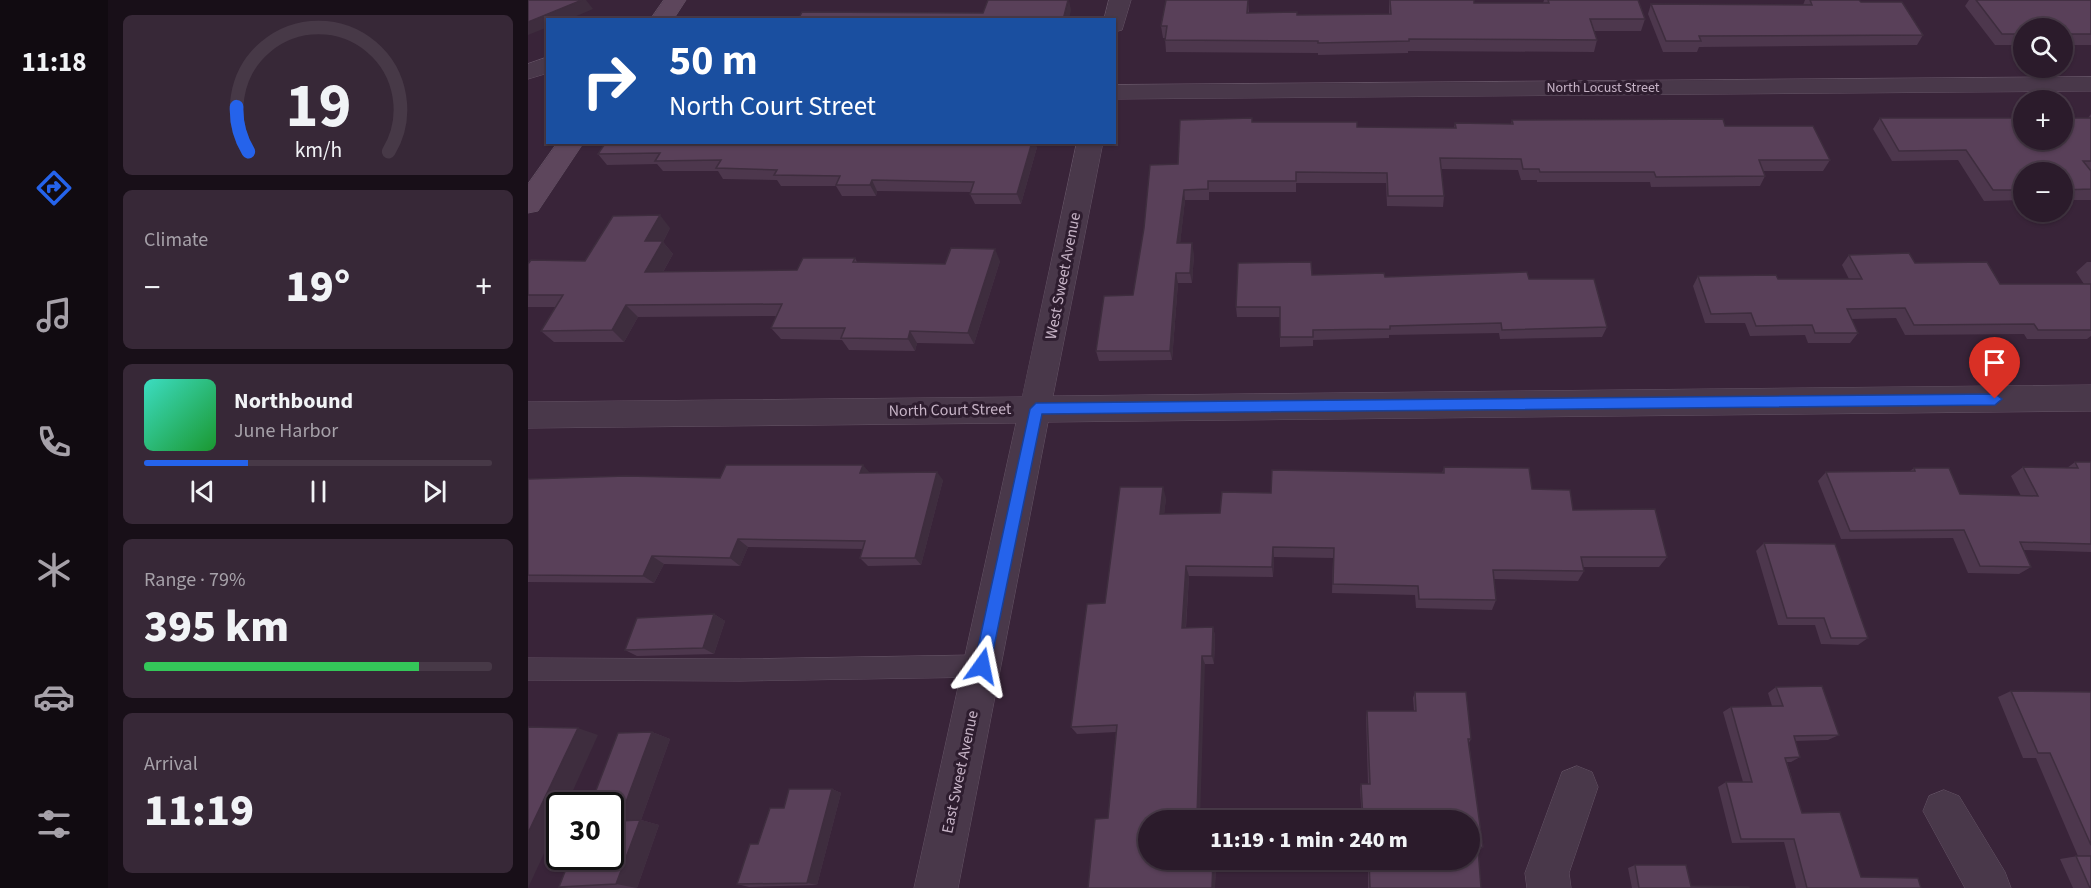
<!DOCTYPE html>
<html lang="en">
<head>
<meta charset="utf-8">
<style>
  body { margin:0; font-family:"Source Sans 3",sans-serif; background:#372837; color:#f1f3f6; height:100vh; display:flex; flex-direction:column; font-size:22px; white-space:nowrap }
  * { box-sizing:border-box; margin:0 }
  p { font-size:20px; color:#a6a1a9 }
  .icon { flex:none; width:33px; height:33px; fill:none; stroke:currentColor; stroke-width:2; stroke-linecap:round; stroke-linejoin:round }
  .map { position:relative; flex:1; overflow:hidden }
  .panel { display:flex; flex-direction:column; gap:15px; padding:15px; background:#180f18; width:420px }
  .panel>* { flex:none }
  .top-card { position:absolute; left:18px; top:18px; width:570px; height:126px; border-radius:0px; box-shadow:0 2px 4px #0004,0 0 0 2px #473947; background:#1a4fa0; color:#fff; overflow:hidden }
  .controls { position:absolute; left:1485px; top:18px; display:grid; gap:12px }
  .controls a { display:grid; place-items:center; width:60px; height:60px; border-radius:50%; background:#2b1b2b; box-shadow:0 2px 4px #0004,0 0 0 2px #473947; font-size:30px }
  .speed { position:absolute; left:18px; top:792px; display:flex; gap:12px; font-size:30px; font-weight:700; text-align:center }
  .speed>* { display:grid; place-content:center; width:78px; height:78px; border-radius:50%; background:#2b1b2b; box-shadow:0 2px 4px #0004,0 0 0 2px #473947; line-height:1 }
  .speed .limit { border:3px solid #111; border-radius:9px; background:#fff; color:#111 }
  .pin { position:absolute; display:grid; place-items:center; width:51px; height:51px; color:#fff; margin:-62px -26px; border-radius:50% 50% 50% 0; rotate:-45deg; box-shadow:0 0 6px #0007 }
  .pin .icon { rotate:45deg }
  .me { position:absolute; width:66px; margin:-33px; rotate:12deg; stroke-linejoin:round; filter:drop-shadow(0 0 4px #0008) }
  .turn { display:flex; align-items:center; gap:21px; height:126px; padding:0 24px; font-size:27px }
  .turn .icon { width:78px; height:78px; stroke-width:2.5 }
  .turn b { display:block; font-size:42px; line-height:51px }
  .big { font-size:45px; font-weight:800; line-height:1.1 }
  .panel .tile { flex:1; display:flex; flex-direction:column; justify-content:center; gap:9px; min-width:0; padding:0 21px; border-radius:9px; background:#372837 }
  .panel .dial { align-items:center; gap:0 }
  .dial svg { height:156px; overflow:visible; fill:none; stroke:#473947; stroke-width:7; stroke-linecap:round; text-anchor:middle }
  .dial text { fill:#f1f3f6; stroke:none }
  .song { display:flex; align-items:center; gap:18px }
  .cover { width:72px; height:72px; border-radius:9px; background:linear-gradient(135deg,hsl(170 70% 55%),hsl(130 70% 35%)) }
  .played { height:6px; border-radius:3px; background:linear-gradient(90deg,#2563eb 30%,#473947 30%) }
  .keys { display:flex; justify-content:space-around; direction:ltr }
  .heat { display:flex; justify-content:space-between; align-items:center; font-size:33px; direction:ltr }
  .charge { height:9px; border-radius:4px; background:linear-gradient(90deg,#34c759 79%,#473947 0) }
  .trip { position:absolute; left:610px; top:810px; width:342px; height:60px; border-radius:30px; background:#2b1b2b; box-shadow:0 2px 4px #0004,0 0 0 2px #473947; font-weight:800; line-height:60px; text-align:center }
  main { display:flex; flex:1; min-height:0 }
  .tab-bar { display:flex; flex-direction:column; width:108px; justify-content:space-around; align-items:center; background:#110b11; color:#a6a1a9 }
  .tab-bar .icon { width:42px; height:42px }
  .tab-bar .current { color:#2563eb }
  .tab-bar b { font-size:27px; color:#f1f3f6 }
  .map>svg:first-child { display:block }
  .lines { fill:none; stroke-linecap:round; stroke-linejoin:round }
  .lane-casing { stroke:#645365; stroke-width:1 }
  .street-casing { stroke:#645365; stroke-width:1 }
  .secondary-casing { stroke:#645365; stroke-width:1 }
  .lane { fill:#49384a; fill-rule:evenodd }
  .street { fill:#49384a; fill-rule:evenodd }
  .secondary { fill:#5d465c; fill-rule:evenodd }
  .wall { fill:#4d374d }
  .shaded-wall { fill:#3e2d3e }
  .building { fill:#594059; stroke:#3e2d3e; stroke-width:1.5 }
  .route { fill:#2563eb; stroke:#184099; stroke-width:1.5 }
  .labels { text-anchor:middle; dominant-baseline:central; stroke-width:6; stroke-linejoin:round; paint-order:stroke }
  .far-street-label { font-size:14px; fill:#c6b3c6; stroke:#2e1d2f }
  .street-label { font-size:16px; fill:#c6b3c6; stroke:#2e1d2f }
</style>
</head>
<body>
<main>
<nav class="tab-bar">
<b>11:18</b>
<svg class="icon current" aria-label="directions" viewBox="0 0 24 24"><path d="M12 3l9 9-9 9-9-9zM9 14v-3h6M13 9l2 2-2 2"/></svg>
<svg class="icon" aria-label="music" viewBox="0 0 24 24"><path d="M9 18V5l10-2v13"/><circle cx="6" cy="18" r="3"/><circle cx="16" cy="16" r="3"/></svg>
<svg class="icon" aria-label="phone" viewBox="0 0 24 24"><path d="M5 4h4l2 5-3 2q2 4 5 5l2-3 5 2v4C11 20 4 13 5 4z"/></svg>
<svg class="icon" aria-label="climate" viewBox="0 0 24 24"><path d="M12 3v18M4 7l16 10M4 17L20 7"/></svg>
<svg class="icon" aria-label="car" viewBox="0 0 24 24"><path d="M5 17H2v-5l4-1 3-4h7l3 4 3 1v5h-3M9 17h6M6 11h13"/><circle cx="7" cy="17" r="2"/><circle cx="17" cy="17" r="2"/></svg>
<svg class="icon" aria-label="filters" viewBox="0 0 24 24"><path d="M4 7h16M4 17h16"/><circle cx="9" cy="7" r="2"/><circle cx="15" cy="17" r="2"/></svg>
</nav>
<section class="panel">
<div class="tile dial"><svg viewBox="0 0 100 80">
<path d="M14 69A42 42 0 1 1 86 69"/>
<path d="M14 69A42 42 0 0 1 8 46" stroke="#2563eb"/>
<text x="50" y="56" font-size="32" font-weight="700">19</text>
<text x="50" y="72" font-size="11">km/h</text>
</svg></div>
<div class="tile"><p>Climate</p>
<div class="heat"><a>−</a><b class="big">19°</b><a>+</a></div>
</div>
<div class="tile">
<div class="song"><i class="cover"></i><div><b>Northbound</b><p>June Harbor</p></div></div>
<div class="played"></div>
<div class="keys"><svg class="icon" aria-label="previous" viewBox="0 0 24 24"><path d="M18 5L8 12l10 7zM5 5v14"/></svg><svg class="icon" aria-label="pause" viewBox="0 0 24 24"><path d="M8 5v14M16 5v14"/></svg><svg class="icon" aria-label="next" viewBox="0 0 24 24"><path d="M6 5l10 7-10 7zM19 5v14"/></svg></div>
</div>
<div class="tile"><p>Range · 79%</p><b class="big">395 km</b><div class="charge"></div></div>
<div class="tile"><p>Arrival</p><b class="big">11:19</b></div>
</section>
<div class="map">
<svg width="1563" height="888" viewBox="0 0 1563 888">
  <rect width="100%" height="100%" fill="#392439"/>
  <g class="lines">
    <defs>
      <path id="lane" d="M 454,655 L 462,658 L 465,666 L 462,674 L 454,677 L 212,681 L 0,680 L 0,658 L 212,659 Z"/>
      <g id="street">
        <path d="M 581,0 L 603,0 L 594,30 L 586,32 L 586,20 L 576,20 Z"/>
        <path d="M 20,57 L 20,73 L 0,79 L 0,64 Z"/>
        <path d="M 1563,77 L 1563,91 L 586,99 L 586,85 Z"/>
        <path d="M 549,142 L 575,142 L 525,396 L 1563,385 L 1563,411 L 520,422 L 430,888 L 386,888 L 488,423 L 0,428 L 0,402 L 494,397 Z"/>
        <path d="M 1049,766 L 1064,772 L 1070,787 L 1041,873 L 1043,888 L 999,888 L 997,873 L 1034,772 Z"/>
        <path d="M 1416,790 L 1431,796 L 1477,872 L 1483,888 L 1437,888 L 1395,811 L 1401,796 Z"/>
      </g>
      <g id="secondary">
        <path d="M 136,0 L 158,0 L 145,20 L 122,20 Z"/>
        <path d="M 30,142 L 56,142 L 10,211 L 0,213 L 0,184 Z"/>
      </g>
    </defs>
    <!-- lane casing -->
    <use href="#lane" class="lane-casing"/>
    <!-- street casing -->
    <use href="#street" class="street-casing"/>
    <!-- secondary casing -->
    <use href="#secondary" class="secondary-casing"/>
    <!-- lane -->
    <use href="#lane" class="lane"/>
    <!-- street -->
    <use href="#street" class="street"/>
    <!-- secondary -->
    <use href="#secondary" class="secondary"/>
  </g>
  <!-- wall -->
  <g class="wall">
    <path d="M 720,0 L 721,13 L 769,15 L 861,14 L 861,0 L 946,0 L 946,3 L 1015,3 L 1016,0 L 1110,0 L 1117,19 L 1113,31 L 1066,31 L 1069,40 L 1066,52 L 880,51 L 880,53 L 790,55 L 790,53 L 638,52 L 637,38 L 635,38 L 633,26 Z"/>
    <path d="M 1277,0 L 1331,0 L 1333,2 L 1395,35 L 1389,45 L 1171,47 L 1169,52 L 1135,52 L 1120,14 L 1123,4 L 1275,5 Z"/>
    <path d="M 1441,0 L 1563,0 L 1563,45 L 1534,45 L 1534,28 L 1496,28 L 1496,45 L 1467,45 L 1437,6 Z"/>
    <path d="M 1563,114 L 1563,200 L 1534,200 L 1534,172 L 1496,172 L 1496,200 L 1456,201 L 1430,160 L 1364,161 L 1345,129 L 1352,118 L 1560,118 Z"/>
    <path d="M 984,120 L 1197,126 L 1302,160 L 1295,171 L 1235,171 L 1237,176 L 1232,186 L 1123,187 L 1122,182 L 1009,182 L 1009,180 L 993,180 L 990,170 L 913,169 L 916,196 L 915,207 L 859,206 L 858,183 L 768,183 L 768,192 L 681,192 L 681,200 L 657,200 L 652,243 L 666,254 L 664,283 L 650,283 L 644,360 L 571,361 L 568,351 L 605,295 L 650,164 L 724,122 L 829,127 L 926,128 L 927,123 L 983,124 Z"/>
    <path d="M 509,147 L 493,204 L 447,204 L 442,194 L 443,192 L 349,191 L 348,196 L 314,196 L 308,186 L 253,186 L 249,180 L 195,179 L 190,171 L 135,171 L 129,164 L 79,165 L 70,154 Z"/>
    <path d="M 142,228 L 135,242 L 145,254 L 135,272 L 269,270 L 327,258 L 329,262 L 417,264 L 472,261 L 446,344 L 389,343 L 387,351 L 321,350 L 314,340 L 253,339 L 243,328 L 248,316 L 110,317 L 96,342 L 26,342 L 13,331 L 28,307 L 0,307 L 0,264 L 57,261 Z"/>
    <path d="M 1321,255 L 1387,263 L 1472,284 L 1556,284 L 1548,272 L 1559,262 L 1563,262 L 1563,336 L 1559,339 L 1499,339 L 1496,334 L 1377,335 L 1368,318 L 1323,319 L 1330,333 L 1322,343 L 1280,343 L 1277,335 L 1222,336 L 1217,323 L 1177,323 L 1165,286 L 1170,276 L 1250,279 L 1321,279 L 1314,265 Z"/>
    <path d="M 857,277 L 1001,279 L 1079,327 L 1074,337 L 972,339 L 971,333 L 861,335 L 861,338 L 785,340 L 785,346 L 752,347 L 752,317 L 709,317 L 708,307 Z"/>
    <path d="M 1547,462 L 1563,462 L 1563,552 L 1495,550 L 1503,567 L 1491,574 L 1440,573 L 1425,538 L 1313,539 L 1290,481 L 1298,472 L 1382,471 L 1386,468 L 1432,494 L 1493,496 L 1483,476 L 1495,467 L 1539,468 Z"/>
    <path d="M 916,467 L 1004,489 L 1139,557 L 1131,567 L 1055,567 L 1056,571 L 1050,581 L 966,579 L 968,600 L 964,610 L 888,608 L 887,595 L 804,593 L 805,558 L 746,557 L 745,577 L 661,576 L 658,628 L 685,627 L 687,636 L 686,664 L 677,664 L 621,860 L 688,860 L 687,888 L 560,888 L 580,818 L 588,732 L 549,734 L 543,727 L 577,603 L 638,498 L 636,514 L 692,513 L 743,493 L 914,473 Z"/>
    <path d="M 342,473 L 415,480 L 393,565 L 340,566 L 332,558 L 335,549 L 220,547 L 212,566 L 136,564 L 126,583 L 0,582 L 0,479 L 192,478 Z"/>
    <path d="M 1236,543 L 1340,638 L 1330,645 L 1293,644 L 1287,625 L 1250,625 L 1228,551 Z"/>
    <path d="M 186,614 L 197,621 L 186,654 L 109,656 L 97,650 Z"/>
    <path d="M 1248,687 L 1311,735 L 1300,740 L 1267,741 L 1272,757 L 1263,762 L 1259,762 L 1274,813 L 1333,877 L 1393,888 L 1268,888 L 1256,842 L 1204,843 L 1190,787 L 1198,782 L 1215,782 L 1195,712 L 1203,707 L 1244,706 L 1240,693 Z"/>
    <path d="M 1483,691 L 1563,692 L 1563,888 L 1545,888 L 1532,859 L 1550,856 L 1508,758 L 1495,758 L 1470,697 Z"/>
    <path d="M 887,692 L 943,739 L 941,743 L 955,847 L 950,851 L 953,888 L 840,888 L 840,860 L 942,860 L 942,820 L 834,820 L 832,789 L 833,784 L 840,784 L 838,717 L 839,711 L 886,711 L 885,698 Z"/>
    <path d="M 124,732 L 142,739 L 113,820 L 131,825 L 109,888 L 40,888 L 31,887 Z"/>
    <path d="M 304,789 L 313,793 L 289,885 L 221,887 L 209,884 L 230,844 L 256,808 Z"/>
    <path d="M 1107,865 L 1163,886 L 1221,888 L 1104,888 L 1100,868 Z"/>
  </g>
  <!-- shaded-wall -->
  <g class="shaded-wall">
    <path d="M 54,0 L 58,0 L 65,9 L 39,20 L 20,20 L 20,27 L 0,35 L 0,22 Z"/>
    <path d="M 541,0 L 543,10 L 541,20 L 535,20 Z"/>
    <path d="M 504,142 L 507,142 L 509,147 L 493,204 L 489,194 Z"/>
    <path d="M 344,180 L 349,191 L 348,196 L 342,185 Z"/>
    <path d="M 656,190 L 657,200 L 651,254 L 649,243 Z"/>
    <path d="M 132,215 L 142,228 L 135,242 L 145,254 L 128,284 L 117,272 L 117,241 Z"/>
    <path d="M 664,243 L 666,254 L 664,283 L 662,273 Z"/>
    <path d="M 467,249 L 472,261 L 446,344 L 440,333 Z"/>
    <path d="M 648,273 L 650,283 L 644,360 L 642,351 Z"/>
    <path d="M 98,305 L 110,317 L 96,342 L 84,330 Z"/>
    <path d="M 382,331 L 389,343 L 387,351 L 380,339 Z"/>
    <path d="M 335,465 L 342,473 L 332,473 Z"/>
    <path d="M 409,472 L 415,480 L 393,565 L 387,558 Z"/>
    <path d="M 635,487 L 638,498 L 635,525 L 632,514 Z"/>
    <path d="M 210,539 L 220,547 L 212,566 L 202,558 Z"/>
    <path d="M 745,547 L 746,557 L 745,577 L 744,567 Z"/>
    <path d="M 124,556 L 136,564 L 126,583 L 115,576 Z"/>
    <path d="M 658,566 L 661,576 L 657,637 L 654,628 Z"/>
    <path d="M 186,614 L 197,621 L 186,654 L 175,648 Z"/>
    <path d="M 685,627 L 687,636 L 686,664 L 684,656 Z"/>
    <path d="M 674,656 L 677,664 L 672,820 L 669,816 Z"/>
    <path d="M 50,728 L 70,735 L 38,806 L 32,806 L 32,819 L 0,888 L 0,833 Z"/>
    <path d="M 124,732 L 142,739 L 113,820 L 131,825 L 109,888 L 88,884 L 91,821 Z"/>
    <path d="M 304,789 L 313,793 L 289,885 L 279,883 Z"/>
    <path d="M 685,860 L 688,860 L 687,888 L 684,888 Z"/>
  </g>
  <!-- building -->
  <g class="building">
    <path d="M 0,0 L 54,0 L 0,22 Z"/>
    <path d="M 460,0 L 540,0 L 535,20 L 270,20 L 274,12 L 455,13 Z"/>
    <path d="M 638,0 L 720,0 L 719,13 L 769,12 L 769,15 L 863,14 L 862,0 L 946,0 L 946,3 L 1021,3 L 1020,0 L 1110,0 L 1117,19 L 1062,19 L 1069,40 L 881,39 L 881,41 L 790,43 L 790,41 L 637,40 L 639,26 L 633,26 Z"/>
    <path d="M 1282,0 L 1331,0 L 1333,2 L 1374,2 L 1395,35 L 1171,36 L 1173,41 L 1138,41 L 1123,4 L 1284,5 Z"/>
    <path d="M 1448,0 L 1563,0 L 1563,34 L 1534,34 L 1534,28 L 1496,28 L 1496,34 L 1474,34 Z"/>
    <path d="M 724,118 L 724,122 L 829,122 L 829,127 L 928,128 L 927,123 L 985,124 L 984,120 L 1195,119 L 1197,126 L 1285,126 L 1302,160 L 1231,160 L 1237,176 L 1128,177 L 1126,172 L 1012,172 L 1011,169 L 995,169 L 993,159 L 912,158 L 916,196 L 860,196 L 859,173 L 768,172 L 768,181 L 680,181 L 680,189 L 656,190 L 649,243 L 664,243 L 662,273 L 648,273 L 642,351 L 568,351 L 576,296 L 605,295 L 616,228 L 622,165 L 650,164 L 652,120 Z"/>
    <path d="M 1352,118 L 1496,118 L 1496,140 L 1534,140 L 1534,118 L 1563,118 L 1563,161 L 1555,161 L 1563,171 L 1563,189 L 1534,190 L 1534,172 L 1496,172 L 1496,190 L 1465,190 L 1438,150 L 1371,151 Z"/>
    <path d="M 78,142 L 504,142 L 489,194 L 442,194 L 446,182 L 344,180 L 342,185 L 308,185 L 312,176 L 246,175 L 249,170 L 188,168 L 193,160 L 127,161 L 132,153 L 70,154 Z"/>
    <path d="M 132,215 L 117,241 L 135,241 L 117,272 L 269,270 L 275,258 L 327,258 L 325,262 L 417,264 L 423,248 L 467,249 L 440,333 L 382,331 L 380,339 L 313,338 L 317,328 L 243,328 L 254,304 L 98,305 L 84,330 L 13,331 L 35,295 L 0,295 L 0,264 L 3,260 L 57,261 L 85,216 Z"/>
    <path d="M 1381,253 L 1387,263 L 1459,262 L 1472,284 L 1563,284 L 1563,330 L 1510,330 L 1506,324 L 1386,325 L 1377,308 L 1319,309 L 1330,333 L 1287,333 L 1284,325 L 1228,326 L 1223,313 L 1183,314 L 1170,276 L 1248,275 L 1250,279 L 1334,279 L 1321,255 Z"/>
    <path d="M 783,262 L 784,275 L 856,273 L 857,277 L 999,272 L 1001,279 L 1066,279 L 1079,327 L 974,330 L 973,323 L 862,326 L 862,329 L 785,330 L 785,337 L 752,337 L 752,307 L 708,307 L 710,263 Z"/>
    <path d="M 1547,462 L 1563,462 L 1563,544 L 1492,542 L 1503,567 L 1452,566 L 1436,530 L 1322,531 L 1298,472 L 1387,471 L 1386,468 L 1421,468 L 1432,494 L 1510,496 L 1495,467 L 1550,468 Z"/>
    <path d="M 198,465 L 335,465 L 332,473 L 409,472 L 387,558 L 332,558 L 337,541 L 210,539 L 202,558 L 124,556 L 115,576 L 0,575 L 0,479 L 98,476 L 192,478 Z"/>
    <path d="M 916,467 L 1001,468 L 1004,489 L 1042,490 L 1045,510 L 1127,509 L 1139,557 L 1053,557 L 1056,571 L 965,570 L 968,600 L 891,599 L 890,586 L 805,584 L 806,548 L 745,547 L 744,567 L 658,566 L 654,628 L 685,627 L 684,656 L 674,656 L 669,816 L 686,816 L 686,820 L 621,820 L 621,860 L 685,860 L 684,888 L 560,888 L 567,819 L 580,818 L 589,725 L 543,727 L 559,604 L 577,603 L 592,487 L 635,487 L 632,514 L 692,513 L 694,492 L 743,493 L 744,470 L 916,473 Z"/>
    <path d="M 1236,543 L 1307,544 L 1340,638 L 1303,638 L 1296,618 L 1259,618 Z"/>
    <path d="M 186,614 L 175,648 L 97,650 L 109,618 Z"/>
    <path d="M 1294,686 L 1311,735 L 1266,736 L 1272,757 L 1257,758 L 1274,813 L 1312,812 L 1333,877 L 1390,878 L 1393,888 L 1279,888 L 1266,839 L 1213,839 L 1198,782 L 1224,782 L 1203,707 L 1255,706 L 1248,687 Z"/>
    <path d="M 1483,691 L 1563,692 L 1563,845 L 1522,753 L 1510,753 Z"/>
    <path d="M 887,692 L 938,692 L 943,739 L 940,739 L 955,847 L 950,848 L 953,888 L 842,888 L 841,860 L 942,860 L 942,820 L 835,820 L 833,784 L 842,784 L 839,711 L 888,711 Z"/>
    <path d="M 0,727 L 50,728 L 0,833 Z"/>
    <path d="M 124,732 L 91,821 L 112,820 L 88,884 L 31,887 L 43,856 L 82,856 L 82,806 L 62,806 L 90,733 Z"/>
    <path d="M 261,789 L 304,789 L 279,883 L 209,884 L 222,844 L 230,844 L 242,808 L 256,808 Z"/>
    <path d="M 1548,856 L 1563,856 L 1563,888 L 1562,888 Z"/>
    <path d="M 1107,865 L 1158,865 L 1163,886 L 1221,887 L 1221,888 L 1111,888 Z"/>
  </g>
  <!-- route -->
  <path class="route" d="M 1467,394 L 1474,399 L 1467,405 L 514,414 L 462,666 L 460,672 L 454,674 L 449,672 L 446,666 L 502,409 L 508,403 Z"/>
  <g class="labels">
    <!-- far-street labels -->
    <g class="far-street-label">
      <text x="1075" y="88">North Locust Street</text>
    </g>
    <!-- street labels -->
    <g class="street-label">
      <text transform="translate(535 276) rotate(-79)">West Sweet Avenue</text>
      <text transform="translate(422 410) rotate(-1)">North Court Street</text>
      <text transform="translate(432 772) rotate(-78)">East Sweet Avenue</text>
    </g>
  </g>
</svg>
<div class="controls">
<a><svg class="icon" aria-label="search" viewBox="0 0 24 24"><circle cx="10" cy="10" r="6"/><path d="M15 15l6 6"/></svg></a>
<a>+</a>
<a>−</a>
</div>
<div class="speed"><div class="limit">30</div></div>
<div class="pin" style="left:1467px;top:399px;background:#d93025"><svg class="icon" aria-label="arrive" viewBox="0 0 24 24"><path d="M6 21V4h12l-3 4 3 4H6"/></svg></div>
<svg class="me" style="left:454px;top:666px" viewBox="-20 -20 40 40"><path d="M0-17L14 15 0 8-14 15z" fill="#2563eb" stroke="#fff" stroke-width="4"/></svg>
<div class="trip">11:19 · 1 min · 240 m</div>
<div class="top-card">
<div class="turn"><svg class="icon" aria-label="right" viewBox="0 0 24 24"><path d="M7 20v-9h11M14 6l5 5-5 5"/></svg><div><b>50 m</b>North Court Street</div></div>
</div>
</div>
</main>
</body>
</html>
